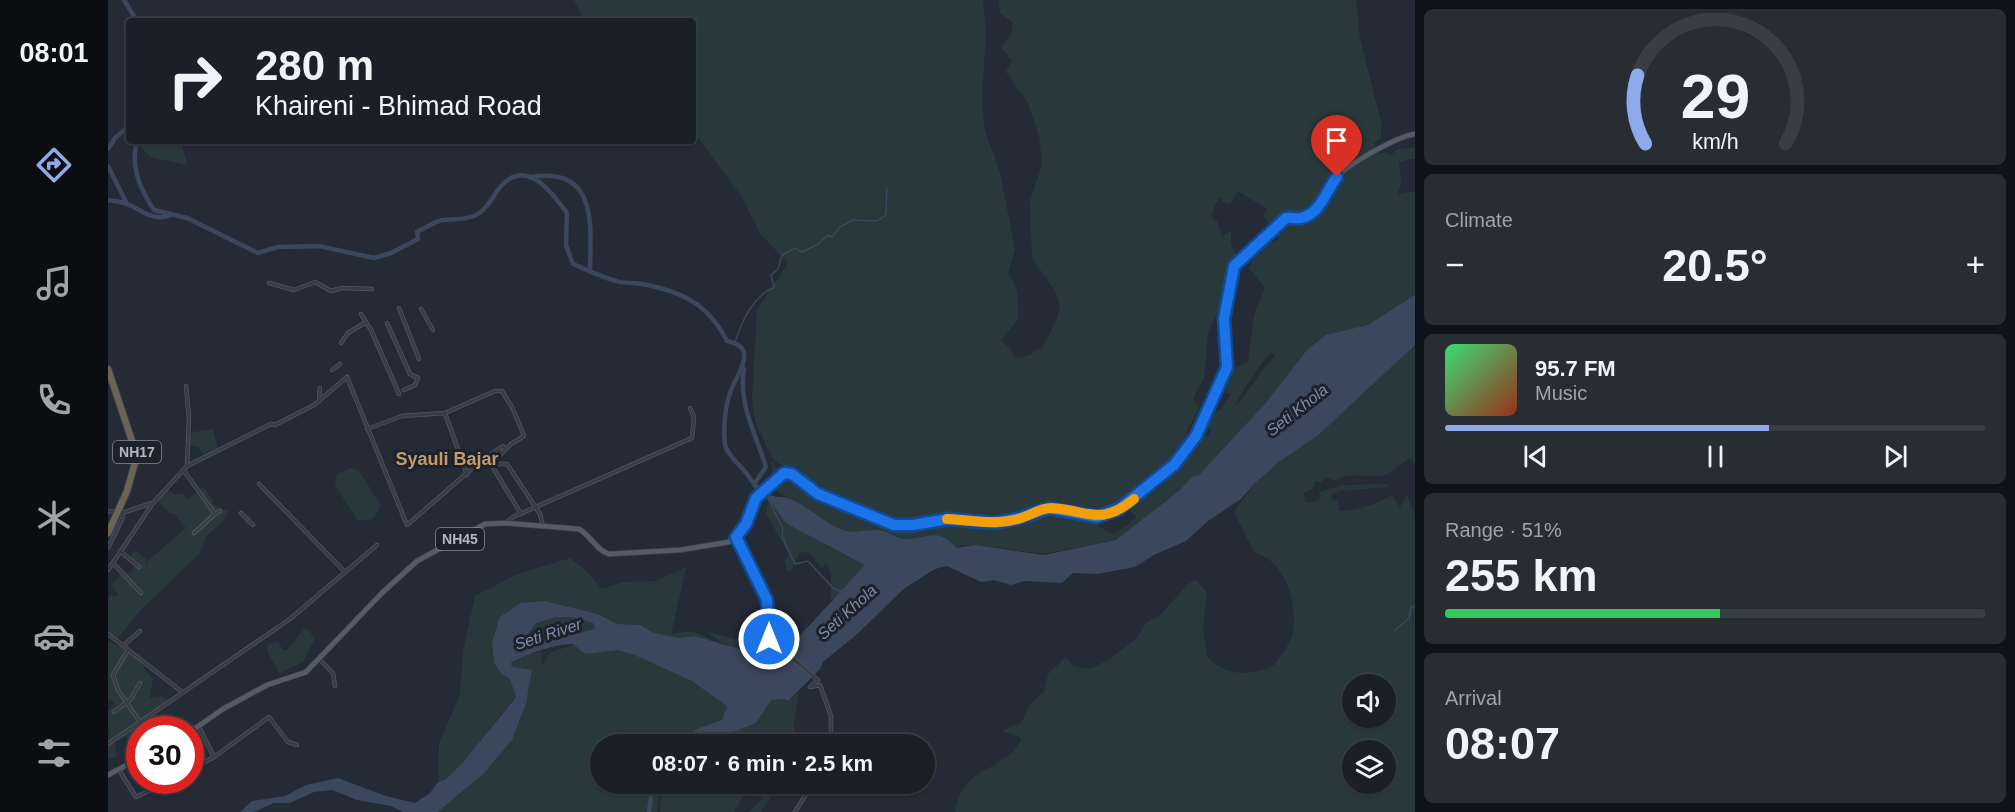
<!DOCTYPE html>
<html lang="en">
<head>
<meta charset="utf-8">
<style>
  body { margin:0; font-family:Helvetica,sans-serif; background:#282d34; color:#f1f3f6; height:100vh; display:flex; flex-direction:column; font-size:22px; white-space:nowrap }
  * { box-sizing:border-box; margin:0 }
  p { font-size:20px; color:#a0a3a8 }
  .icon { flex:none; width:33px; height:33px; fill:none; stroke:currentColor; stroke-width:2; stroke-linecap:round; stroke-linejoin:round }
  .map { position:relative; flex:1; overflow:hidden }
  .sheet { display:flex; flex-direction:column; gap:9px; padding:9px; background:#0f1216; width:600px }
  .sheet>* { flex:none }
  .guide { position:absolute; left:18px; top:18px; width:570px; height:126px; border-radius:6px; box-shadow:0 2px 4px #0004,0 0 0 2px #393e45; background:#1b2028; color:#f1f3f6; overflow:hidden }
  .buttons { position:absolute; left:1234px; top:674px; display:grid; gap:12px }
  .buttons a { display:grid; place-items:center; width:54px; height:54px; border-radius:50%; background:#1b2028; box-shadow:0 2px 4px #0004,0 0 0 2px #393e45; font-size:30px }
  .speed { position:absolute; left:18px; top:716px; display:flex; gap:12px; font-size:30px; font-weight:700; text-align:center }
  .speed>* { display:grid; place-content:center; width:78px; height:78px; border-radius:50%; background:#1b2028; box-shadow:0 2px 4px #0004,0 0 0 2px #393e45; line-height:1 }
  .speed .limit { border:9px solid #d22; background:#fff; color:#111 }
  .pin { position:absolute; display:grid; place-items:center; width:51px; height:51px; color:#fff; margin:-62px -26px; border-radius:50% 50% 50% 0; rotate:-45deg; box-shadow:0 0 6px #0007 }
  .pin .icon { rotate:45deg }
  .me { position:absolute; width:66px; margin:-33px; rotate:0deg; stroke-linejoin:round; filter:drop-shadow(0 0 4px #0008) }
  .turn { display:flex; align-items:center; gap:21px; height:126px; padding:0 30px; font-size:27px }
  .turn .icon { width:78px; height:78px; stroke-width:2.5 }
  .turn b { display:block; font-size:42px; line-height:51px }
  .big { font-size:45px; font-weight:600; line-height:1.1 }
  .sheet .tile { flex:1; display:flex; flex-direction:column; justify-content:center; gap:9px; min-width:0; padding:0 21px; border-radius:9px; background:#282d34 }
  .sheet .dial { align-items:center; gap:0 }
  .dial svg { height:156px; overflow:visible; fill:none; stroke:#393e45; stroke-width:7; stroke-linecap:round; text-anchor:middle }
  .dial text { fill:#f1f3f6; stroke:none }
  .song { display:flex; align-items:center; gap:18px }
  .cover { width:72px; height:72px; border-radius:9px; background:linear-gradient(135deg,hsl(140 70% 55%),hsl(10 70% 35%)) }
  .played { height:6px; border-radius:3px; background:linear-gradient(90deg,#8faaea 60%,#393e45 60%) }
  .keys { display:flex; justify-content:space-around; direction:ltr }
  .heat { display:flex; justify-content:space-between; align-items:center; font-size:33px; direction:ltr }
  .charge { height:9px; border-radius:4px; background:linear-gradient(90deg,#34c759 51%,#393e45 0) }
  .trip { position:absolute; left:482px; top:734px; width:345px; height:60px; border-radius:30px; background:#1b2028; box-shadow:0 2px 4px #0004,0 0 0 2px #393e45; font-weight:600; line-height:60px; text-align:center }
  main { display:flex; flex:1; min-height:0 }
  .menu { display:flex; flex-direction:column; width:108px; justify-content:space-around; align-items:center; background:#0b0d10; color:#a0a3a8 }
  .menu .icon { width:42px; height:42px }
  .menu .active { color:#8faaea }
  .menu b { font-size:27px; color:#f1f3f6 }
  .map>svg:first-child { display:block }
  .green { fill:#29393b; fill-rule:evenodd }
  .water { fill:#3b475d; fill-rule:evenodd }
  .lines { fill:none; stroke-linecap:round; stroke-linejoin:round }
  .stream { stroke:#3b475d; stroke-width:1.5 }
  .river { stroke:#3b475d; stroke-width:4.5 }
  .minor-casing { stroke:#525761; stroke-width:4.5 }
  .major-casing { stroke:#404550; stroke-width:6 }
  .highway-casing { stroke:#424751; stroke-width:8 }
  .minor { stroke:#373c47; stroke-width:3 }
  .major { stroke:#555b67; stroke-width:4.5 }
  .highway { stroke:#6c6555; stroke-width:6 }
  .route-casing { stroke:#114b97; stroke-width:15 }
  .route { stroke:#1a73e8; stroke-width:10 }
  .slow { stroke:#f59e0b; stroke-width:10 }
  .labels { text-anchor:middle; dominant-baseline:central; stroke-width:6; stroke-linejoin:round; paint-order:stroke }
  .shield { fill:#1c212b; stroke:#858a95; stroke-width:1.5 }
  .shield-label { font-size:14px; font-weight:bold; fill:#b2b7c3 }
  .water-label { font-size:16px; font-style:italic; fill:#7d8ca8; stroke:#1c212b }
  .quarter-label { font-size:18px; font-weight:bold; fill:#c69a6a; stroke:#1c212b }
</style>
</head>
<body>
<main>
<nav class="menu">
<b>08:01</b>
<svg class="icon active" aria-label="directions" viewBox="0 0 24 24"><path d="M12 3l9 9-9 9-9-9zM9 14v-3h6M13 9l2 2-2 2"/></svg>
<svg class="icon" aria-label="music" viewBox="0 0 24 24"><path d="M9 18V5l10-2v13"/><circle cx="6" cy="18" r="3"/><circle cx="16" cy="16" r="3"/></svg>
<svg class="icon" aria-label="phone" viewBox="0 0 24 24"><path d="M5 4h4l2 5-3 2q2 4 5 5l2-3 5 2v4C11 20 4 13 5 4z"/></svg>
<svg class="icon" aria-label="climate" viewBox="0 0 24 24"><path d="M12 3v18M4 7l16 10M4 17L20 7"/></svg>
<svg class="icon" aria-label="car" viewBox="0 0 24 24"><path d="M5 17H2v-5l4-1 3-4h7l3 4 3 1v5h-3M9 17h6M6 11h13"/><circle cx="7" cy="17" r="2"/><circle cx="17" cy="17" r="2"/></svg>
<svg class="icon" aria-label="filters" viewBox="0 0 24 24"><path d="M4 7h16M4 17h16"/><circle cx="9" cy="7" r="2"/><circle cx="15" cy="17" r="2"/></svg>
</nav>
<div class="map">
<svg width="1307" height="812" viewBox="0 0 1307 812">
  <rect width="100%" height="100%" fill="#242a36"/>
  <!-- green -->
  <g class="green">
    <path d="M 466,0 L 875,0 L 878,37 L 874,93 L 876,128 L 892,173 L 907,249 L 900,274 C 912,287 910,303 910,320 L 893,340 L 904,351 L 907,358 L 922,355 L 935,346 L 949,319 L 952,306 L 947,291 L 924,258 L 922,201 L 934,165 L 931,135 L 920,103 L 898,72 L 904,61 L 893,47 L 903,34 L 905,23 L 892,13 L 891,0 L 1248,0 L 1252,39 L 1273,122 L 1273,138 L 1266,143 L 1269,154 L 1278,152 L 1282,156 L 1290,149 L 1307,148 L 1307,159 L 1301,159 L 1291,163 L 1293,183 L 1290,194 L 1307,191 L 1307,309 L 1019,538 L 936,554 L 867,545 L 853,545 L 845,550 L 768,557 L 697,506 L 669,492 L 664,474 L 664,460 L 674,476 L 683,480 L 689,473 L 671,464 L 663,456 L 647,421 L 644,397 L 649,310 L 680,263 L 653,235 L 633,196 L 588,135 L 585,21 L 477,21 ZM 1130,191 L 1159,209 L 1155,216 L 1172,239 L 1151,248 L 1141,268 L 1157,287 L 1146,315 L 1140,361 L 1125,369 L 1115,381 L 1117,393 L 1123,394 L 1112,410 L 1099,414 L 1097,427 L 1103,429 L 1100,437 L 1095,435 L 1091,442 L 1078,433 L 1091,408 L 1085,398 L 1096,379 L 1100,332 L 1116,299 L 1123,270 L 1121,264 L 1130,260 L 1123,243 L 1123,231 L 1114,236 L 1110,223 L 1103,216 L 1111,196 L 1115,202 L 1122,204 ZM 1163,353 L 1167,355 L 1127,407 C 1133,392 1151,365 1163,353 ZM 1016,503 L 1028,517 L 1019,526 L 1005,534 L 990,526 L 988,515 Z"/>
    <path d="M 33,141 L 73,141 L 79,165 L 43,157 L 32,146 Z"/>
    <path d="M 1307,328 L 1307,466 L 1303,458 C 1295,462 1282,474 1274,476 C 1258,478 1241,471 1226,481 L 1219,477 L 1213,482 L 1208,481 L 1204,489 L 1195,494 L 1197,501 L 1201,503 L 1212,499 L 1211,492 L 1235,485 L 1279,484 L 1280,487 L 1232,491 L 1223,495 L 1224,500 L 1230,501 L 1232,511 C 1251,511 1268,504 1284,495 L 1292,507 L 1299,495 L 1307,515 L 1307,812 L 847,812 C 855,762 895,775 913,740 L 911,736 L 894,731 L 914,722 L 921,705 L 936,691 L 940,674 L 958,657 L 966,667 L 984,668 L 1002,659 L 1029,638 L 1038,623 L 1052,615 L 1080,584 L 1088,580 L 1099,592 L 1095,629 L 1099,657 C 1117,676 1144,677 1166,665 C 1172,656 1181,646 1184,636 C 1191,606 1179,562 1146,552 L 1126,512 L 1147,483 ZM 1245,684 L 1278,684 L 1278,717 L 1245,717 ZM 1245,750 L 1278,750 L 1278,783 L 1245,783 Z"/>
    <path d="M 105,429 L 110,448 L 94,454 L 90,446 L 82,446 L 82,437 L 85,432 Z"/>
    <path d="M 244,468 L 252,472 L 273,506 L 265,519 L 250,521 L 227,485 L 229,474 Z"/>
    <path d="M 95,487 L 105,500 L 104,504 L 120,511 L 114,523 L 99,535 L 91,554 L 32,611 L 9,639 L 0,632 L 0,599 L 3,595 L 8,597 L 10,594 L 4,585 L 12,574 L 24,572 L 26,564 L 21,559 L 27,550 L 38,559 L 38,567 L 39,561 L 78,528 L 66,513 L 63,514 L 54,506 L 47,495 L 60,489 L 67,495 L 75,493 L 80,499 Z"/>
    <path d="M 660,498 L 763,561 L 730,597 L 723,600 L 723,573 L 718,564 L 713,568 L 701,552 L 691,553 L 685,567 L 680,572 L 676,562 L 681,555 L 658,513 Z"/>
    <path d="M 462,558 L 478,571 L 494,589 L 515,582 L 548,581 L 578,567 L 563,634 C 588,629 589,631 610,645 L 546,633 L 532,625 L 509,624 L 490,614 L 437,601 L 412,603 L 392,617 L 394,674 L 402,678 L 408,696 L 356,761 L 337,780 L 330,782 L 331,744 L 352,694 L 355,651 L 367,596 L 407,575 Z"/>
    <path d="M 417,614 L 463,617 L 485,623 L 487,629 L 421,646 L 401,622 Z"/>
    <path d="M 700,625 L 678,670 L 614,643 L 597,631 L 652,645 L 674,655 Z"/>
    <path d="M 196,629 L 202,631 L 206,640 L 195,662 L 170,674 C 171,666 159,658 159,645 L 170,642 L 175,650 L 179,650 Z"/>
    <path d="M 484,639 L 550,660 L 632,708 L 639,709 L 574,744 L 492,744 L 492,783 L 548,783 L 551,793 L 549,812 L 330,812 C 367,781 406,752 418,702 C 421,692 421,681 424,671 L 404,667 L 403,663 L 419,654 L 434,652 L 433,666 L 443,652 Z"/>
    <path d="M 0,641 L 28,654 L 32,653 L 35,667 L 45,679 L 42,698 L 54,696 L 59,701 L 45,715 L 52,729 L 39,729 L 33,723 L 24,731 L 26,737 L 22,740 L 17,736 L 11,740 L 6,738 L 9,756 L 0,759 L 0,734 L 3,735 L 0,731 L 0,711 L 7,705 L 4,700 L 0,702 Z"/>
    <path d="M 691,692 L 686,723 L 688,744 L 588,744 L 663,700 L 677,699 L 680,701 Z"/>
    <path d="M 554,783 L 671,783 L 653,812 L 641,812 L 654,799 L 643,790 L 637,793 L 626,812 L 552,812 Z"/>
  </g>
  <!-- water -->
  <path class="water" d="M 1307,295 L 1307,345 L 1209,436 L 1172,461 L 1147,483 L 1133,499 L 1100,521 L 1078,541 L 1046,555 L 1027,567 L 989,574 L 965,573 L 954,583 L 917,581 L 903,585 L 886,580 L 873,582 L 839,566 L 827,569 L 797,588 L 748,635 L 715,662 L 712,669 L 680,701 L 677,699 L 663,700 L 648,723 L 595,744 L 569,744 L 589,729 L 614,720 L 619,706 L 584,681 L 527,655 L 510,650 L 477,654 C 473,652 470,647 466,645 C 456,641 412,656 403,663 L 404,667 L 424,670 L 418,704 L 404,740 L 376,773 L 330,812 L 295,812 L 283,806 L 249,800 L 224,790 L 206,792 L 182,803 L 166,803 L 146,812 L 132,812 L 144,801 L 177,796 L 198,785 L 230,778 L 278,796 L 307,803 L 322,793 L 330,782 L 337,780 L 356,761 L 408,697 L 402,679 L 394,674 L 386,663 L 384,642 L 392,617 L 412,603 L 437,601 L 490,614 L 509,624 L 532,625 L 546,633 L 572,638 L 587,636 L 642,652 L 674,655 L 757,565 L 685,527 L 677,522 L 660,498 C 686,491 704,514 726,526 C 746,538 757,527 775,531 C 783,533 789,539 797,539 C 820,539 830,526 848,548 L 867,545 L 936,555 L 1008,540 L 1071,491 L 1085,476 L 1090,476 L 1157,404 L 1199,350 L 1218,335 L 1260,325 ZM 448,617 L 463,617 L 485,623 L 487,629 L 439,641 L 419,635 L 428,623 Z"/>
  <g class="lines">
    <!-- stream -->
    <g class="stream">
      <path d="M 627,342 C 635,319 644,298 666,287 L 663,275 L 670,269 L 674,255 L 687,248 L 694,252 L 710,244 L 720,235 L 724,237 L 732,227 L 745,220 L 769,221 L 778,215 L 779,189"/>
      <path d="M 660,498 L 675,529 L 674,536 L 687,564 L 700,561 L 725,588 L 735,592"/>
      <path d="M 1286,631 L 1301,618 L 1303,608 L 1307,606"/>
    </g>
    <!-- river -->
    <g class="river">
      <path d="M 16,0 L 29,21"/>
      <path d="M 29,141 C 22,166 32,189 46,210 L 79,218 L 150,253 L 170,247 L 211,246 L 266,258 L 283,253 L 310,239 L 309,232 C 317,228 326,222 334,220 C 345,219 356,220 366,216 C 380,210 384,196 394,185 C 420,158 445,194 459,213 L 458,245 L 465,264 C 479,270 493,277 508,281 C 516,284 527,282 535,284 C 575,292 600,304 619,341 C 651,347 630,373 624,388 C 617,404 615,428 617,444 C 618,454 633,466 639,474 C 645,483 653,497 665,498"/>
      <path d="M 0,149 L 7,138 L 21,126"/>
      <path d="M 0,166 L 19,204"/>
      <path d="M 423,177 C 489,166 483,223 482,271"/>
      <path d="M 0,200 C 6,201 14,202 19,204 C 36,211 45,222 64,215"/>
      <path d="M 636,369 C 630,405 648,434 658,467 L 646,484"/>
      <path d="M 541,812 L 545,783"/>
    </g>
    <defs>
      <g id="minor">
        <path d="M 161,283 L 186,290 L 207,282 L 223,291 L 234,288 L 264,289"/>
        <path d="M 291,308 L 311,359"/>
        <path d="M 313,309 L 325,330"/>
        <path d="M 253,314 L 263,330 L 291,394"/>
        <path d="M 279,323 L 302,374 L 310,378 L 307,385 L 296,390"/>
        <path d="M 233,343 L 240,333 L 258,322"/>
        <path d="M 224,370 L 232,364"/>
        <path d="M 78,386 L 81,418 L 79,466"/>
        <path d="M 211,401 L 212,388"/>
        <path d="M 337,413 L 359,475"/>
        <path d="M 259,429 L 294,416 L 337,413 L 387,391 L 394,391 L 405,409 L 416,436 L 403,444 L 383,464 L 413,514"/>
        <path d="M 384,464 L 399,464 L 432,514 L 435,526"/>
        <path d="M 76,471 L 107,514 L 86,533"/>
        <path d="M 151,484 L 237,572"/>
        <path d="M 0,511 L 14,513 L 44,503"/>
        <path d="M 133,513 L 145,525"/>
        <path d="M 107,514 L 112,511"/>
        <path d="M 398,523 L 405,517 L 584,438 L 586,417 L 582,408"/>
        <path d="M 628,537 L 659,600 L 661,639 L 710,680 L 702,687 L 712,685 L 723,716 L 723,744"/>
        <path d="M 0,548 L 15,517 L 14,513"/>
        <path d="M 12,551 L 31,567"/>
        <path d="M 5,563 L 33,593"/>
        <path d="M 0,570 L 45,503 L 79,466 L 163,424 L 167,425 L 206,405 L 239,377 L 299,525 L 374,460 L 395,446 L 397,450"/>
        <path d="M 0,634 L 74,692"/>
        <path d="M 16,645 L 32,631"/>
        <path d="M 20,650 L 5,675 L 10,690 L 32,722"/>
        <path d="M 211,659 L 225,673 L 227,686"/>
        <path d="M 6,712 L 23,699 L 32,683"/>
        <path d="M 0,744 L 182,619 L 269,545"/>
        <path d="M 106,757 L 161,717 L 180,742 L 189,745"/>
        <path d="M 11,770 L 28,797 L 64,780"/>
        <path d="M 82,770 L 106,757 L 91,727"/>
        <path d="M 687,812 L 705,783"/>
      </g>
      <g id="major">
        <path d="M 82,732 L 115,709 L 159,685 L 198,672 L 274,593 L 309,561 L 377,524 L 398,523 L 471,529 C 483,536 488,550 501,554 L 572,550 L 621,542 L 638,524 L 648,498 L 680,473 L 710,494 L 786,525 L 805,525 L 840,519 L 887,523 L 912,518 L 941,508 L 992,517 L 1011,509 L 1066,465 L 1088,437 L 1119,367 L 1116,319 L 1127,266 L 1163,234 L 1175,219 C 1184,215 1193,220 1202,213 C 1214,204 1218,192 1226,180 C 1236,166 1290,136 1307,134"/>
        <path d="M 0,775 L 32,758"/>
      </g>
      <path id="highway" d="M 0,369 L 29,456 L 19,491 L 0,533"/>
    </defs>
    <!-- minor casing -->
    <use href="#minor" class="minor-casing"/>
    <!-- major casing -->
    <use href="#major" class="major-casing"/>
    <!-- highway casing -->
    <use href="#highway" class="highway-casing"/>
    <!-- minor -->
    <use href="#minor" class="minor"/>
    <!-- major -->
    <use href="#major" class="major"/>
    <!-- highway -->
    <use href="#highway" class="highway"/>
  </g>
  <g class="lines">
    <defs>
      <path id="route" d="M 661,639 L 659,600 L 628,537 L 638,524 L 648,498 L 676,473 L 684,474 L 710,494 L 786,525 L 805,525 L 840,519 L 887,523 L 912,518 L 941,508 L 989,517 L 1011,509 L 1066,465 L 1088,436 L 1119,367 L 1116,319 L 1126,266 L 1178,218 C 1183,217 1188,219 1193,218 C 1213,214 1218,190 1229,177"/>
    </defs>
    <!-- route casing -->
    <use href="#route" class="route-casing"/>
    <!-- route -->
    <use href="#route" class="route"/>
    <!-- slow -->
    <path class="slow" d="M 839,519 C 864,520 889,526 913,518 C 923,515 932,508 943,508 C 980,510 992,527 1026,499"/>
  </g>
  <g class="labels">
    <!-- shield labels -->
    <g class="shield">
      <rect x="5" y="441" width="48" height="22" rx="4.5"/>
      <rect x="328" y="528" width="48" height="22" rx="4.5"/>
    </g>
    <g class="shield-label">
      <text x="29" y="452">NH17</text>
      <text x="352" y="539">NH45</text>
    </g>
    <!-- water labels -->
    <g class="water-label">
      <text transform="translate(1189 410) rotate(-38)">Seti Khola</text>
      <text transform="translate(739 612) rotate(-42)">Seti Khola</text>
      <text transform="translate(440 634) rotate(-18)">Seti River</text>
    </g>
    <!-- quarter labels -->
    <g class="quarter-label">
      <text x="339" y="459">Syauli Bajar</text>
    </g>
  </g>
</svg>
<div class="buttons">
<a><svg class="icon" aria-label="sound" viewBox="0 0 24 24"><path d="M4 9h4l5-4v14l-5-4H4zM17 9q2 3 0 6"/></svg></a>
<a><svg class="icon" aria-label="layers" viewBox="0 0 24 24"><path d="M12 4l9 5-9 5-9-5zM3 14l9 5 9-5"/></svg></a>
</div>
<div class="speed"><div class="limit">30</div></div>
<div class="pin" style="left:1229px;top:177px;background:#d93025"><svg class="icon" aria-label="arrive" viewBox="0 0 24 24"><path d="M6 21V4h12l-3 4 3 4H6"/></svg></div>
<svg class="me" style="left:661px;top:639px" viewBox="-20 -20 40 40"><circle r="17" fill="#1a73e8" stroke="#fff" stroke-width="3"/><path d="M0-11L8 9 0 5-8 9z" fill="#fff"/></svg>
<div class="trip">08:07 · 6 min · 2.5 km</div>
<div class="guide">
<div class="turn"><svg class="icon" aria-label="right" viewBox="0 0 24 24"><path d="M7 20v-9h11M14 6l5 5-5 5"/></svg><div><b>280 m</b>Khaireni - Bhimad Road</div></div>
</div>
</div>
<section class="sheet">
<div class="tile dial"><svg viewBox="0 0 100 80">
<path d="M14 69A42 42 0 1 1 86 69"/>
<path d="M14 69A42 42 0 0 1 10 34" stroke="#8faaea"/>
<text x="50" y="56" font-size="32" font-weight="700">29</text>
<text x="50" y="72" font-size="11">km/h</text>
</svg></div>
<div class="tile"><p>Climate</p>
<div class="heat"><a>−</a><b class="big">20.5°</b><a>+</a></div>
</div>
<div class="tile">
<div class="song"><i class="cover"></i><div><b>95.7 FM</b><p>Music</p></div></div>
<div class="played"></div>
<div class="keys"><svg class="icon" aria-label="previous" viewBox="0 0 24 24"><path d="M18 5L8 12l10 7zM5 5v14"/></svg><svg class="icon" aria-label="pause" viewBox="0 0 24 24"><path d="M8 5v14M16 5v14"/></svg><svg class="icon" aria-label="next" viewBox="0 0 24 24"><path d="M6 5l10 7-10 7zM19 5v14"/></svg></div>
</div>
<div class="tile"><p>Range · 51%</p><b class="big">255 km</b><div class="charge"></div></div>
<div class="tile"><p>Arrival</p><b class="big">08:07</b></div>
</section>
</main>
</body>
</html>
